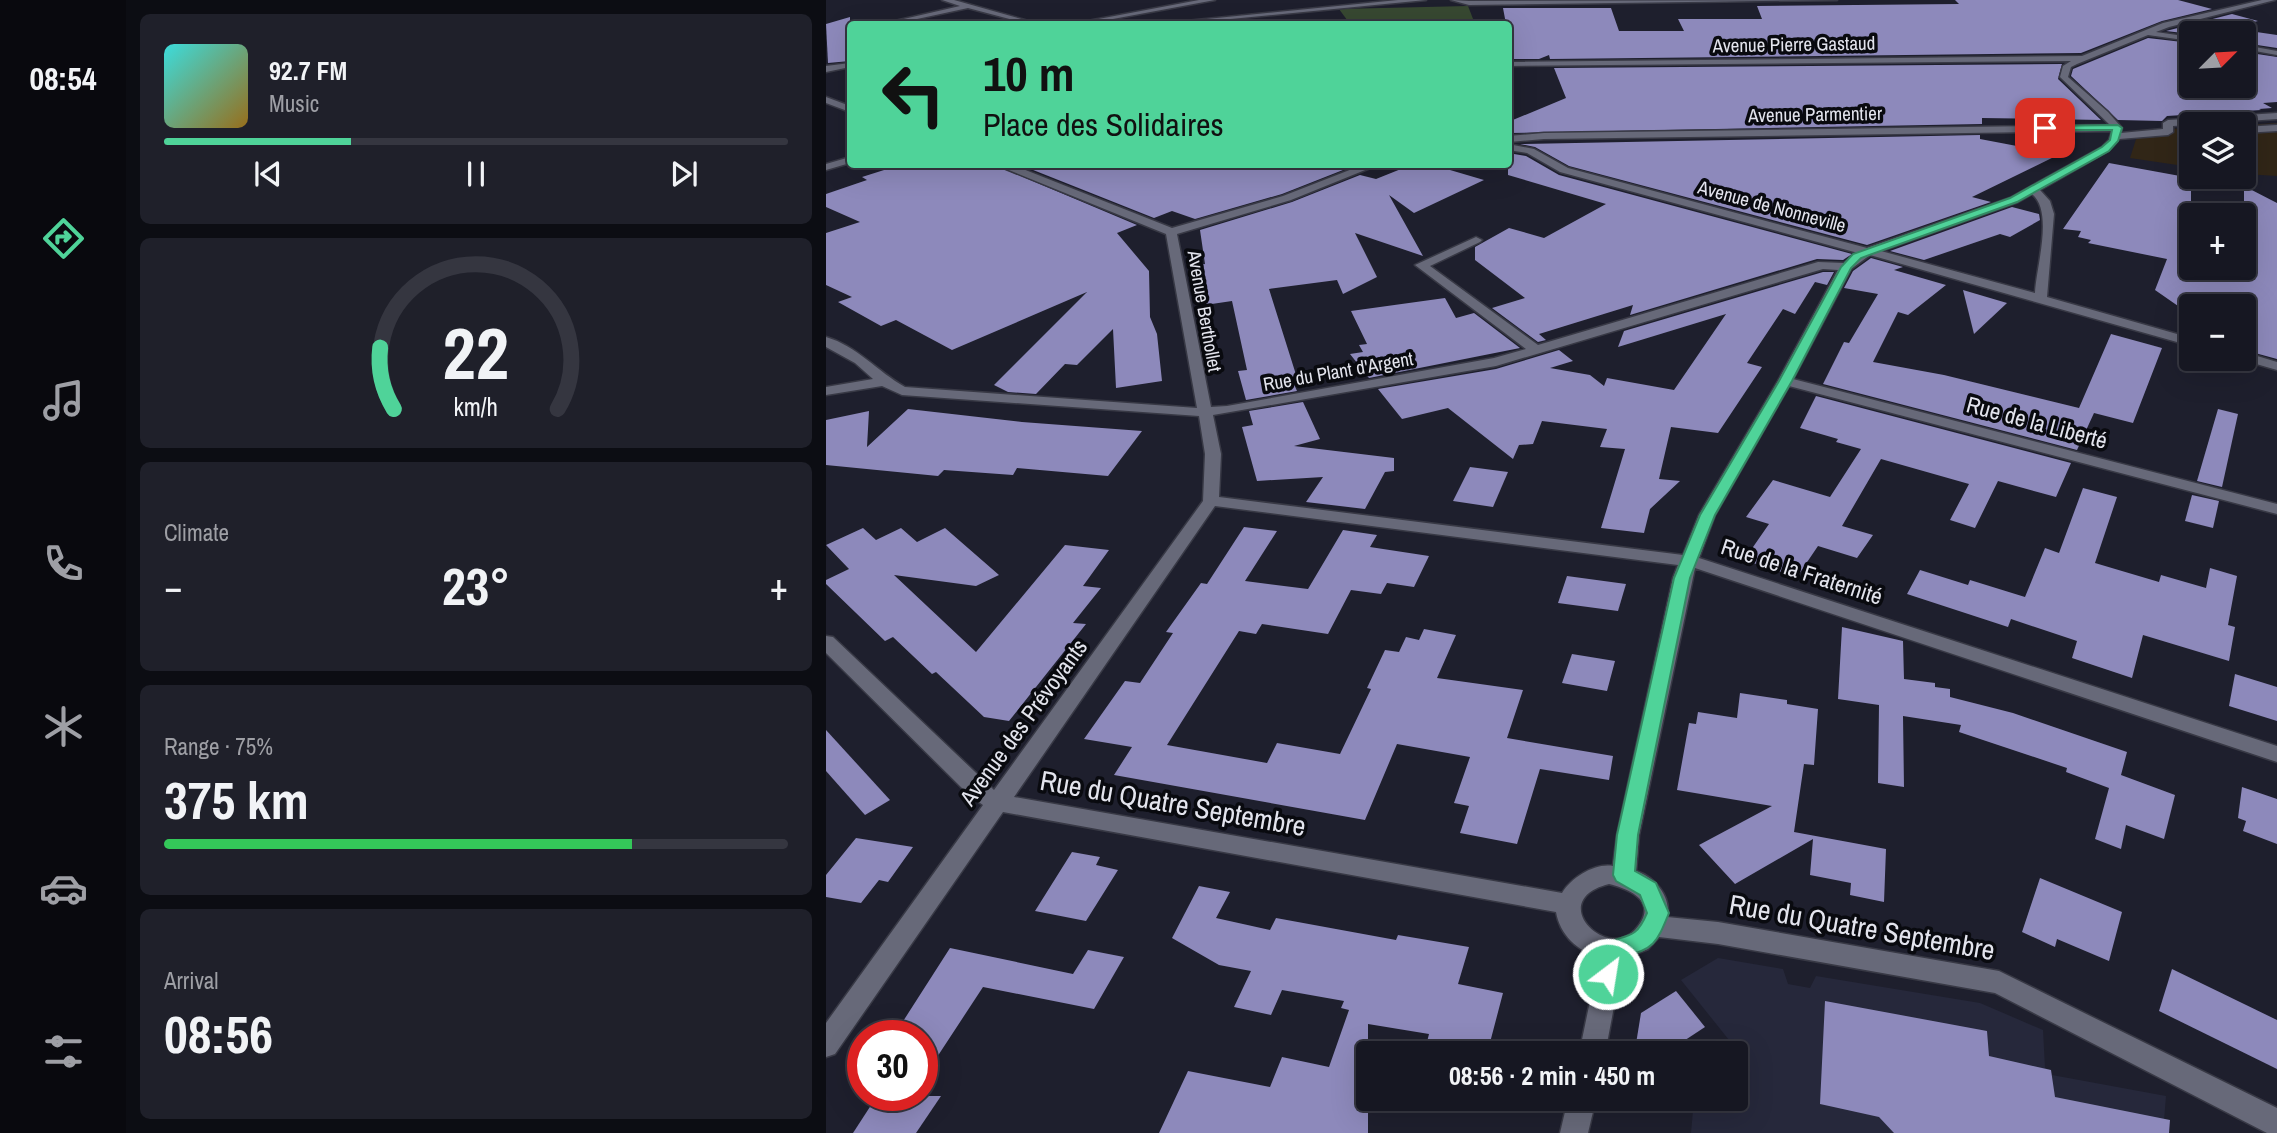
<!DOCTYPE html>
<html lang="en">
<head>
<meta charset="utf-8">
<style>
  body { margin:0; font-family:"Archivo Narrow",sans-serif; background:#1f202a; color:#f1f3f6; height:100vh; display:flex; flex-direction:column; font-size:26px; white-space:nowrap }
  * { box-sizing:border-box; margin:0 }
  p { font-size:23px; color:#9e9fa5 }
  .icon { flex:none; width:38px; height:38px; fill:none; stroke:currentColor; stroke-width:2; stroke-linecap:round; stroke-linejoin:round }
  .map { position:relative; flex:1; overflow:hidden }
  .panel { display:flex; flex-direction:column; gap:14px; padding:14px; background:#0c0d13; width:700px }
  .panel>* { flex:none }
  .banner { position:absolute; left:21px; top:21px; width:665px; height:147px; border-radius:7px; box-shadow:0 7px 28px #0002,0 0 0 2px #353640; background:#4fd399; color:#111; overflow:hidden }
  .needle { width:46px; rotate:66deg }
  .controls { position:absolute; left:1353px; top:21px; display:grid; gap:14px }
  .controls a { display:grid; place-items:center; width:77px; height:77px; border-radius:7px; background:#161722; box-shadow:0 7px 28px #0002,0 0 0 2px #353640; font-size:35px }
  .speed { position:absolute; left:21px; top:1020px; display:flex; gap:14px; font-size:35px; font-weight:700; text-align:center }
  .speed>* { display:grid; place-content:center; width:91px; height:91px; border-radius:50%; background:#161722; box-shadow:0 7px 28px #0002,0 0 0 2px #353640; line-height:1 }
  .speed .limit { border:10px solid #d22; background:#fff; color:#111 }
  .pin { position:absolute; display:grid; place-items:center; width:60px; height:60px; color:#fff; margin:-30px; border-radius:14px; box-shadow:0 4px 10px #0006 }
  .me { position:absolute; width:77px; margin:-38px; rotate:31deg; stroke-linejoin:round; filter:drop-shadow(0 0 5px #0008) }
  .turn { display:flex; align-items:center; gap:24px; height:147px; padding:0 21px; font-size:32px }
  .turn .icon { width:91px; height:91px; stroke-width:2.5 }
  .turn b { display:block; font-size:49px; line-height:60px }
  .big { font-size:52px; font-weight:800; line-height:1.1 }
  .panel .tile { flex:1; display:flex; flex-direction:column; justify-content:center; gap:10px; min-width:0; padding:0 24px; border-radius:10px; background:#1f202a }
  .panel .dial { align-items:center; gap:0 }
  .dial svg { height:182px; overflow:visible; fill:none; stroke:#353640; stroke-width:7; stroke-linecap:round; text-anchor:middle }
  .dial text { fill:#f1f3f6; stroke:none }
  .song { display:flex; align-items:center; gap:21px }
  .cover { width:84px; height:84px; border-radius:10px; background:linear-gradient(135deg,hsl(180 70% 55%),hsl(40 70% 35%)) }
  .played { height:7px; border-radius:4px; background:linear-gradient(90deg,#4fd399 30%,#353640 30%) }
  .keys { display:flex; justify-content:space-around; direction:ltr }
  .heat { display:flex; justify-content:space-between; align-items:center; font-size:38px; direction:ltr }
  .charge { height:10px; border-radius:5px; background:linear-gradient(90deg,#34c759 75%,#353640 0) }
  .trip { position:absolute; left:530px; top:1041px; width:392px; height:70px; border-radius:7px; background:#161722; box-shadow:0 7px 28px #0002,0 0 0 2px #353640; font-weight:800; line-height:70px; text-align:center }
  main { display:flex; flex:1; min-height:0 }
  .tab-bar { display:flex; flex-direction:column; width:126px; justify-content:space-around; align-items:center; background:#09090e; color:#9e9fa5 }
  .tab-bar .icon { width:49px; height:49px }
  .tab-bar .selected { color:#4fd399 }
  .tab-bar b { font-size:32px; color:#f1f3f6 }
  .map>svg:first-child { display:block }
  .built { fill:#26283b }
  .industrial { fill:#312617 }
  .green { fill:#374831 }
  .building { fill:#8d89bb }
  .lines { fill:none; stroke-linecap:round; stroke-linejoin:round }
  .minor-casing { stroke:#383945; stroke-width:3 }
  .minor { fill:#676979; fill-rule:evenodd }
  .route { fill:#4fd399; stroke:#338963; stroke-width:2 }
  .labels { text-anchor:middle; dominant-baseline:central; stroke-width:7; stroke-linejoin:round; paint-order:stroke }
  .far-street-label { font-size:19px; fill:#e3e4ed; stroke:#090a0f }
  .street-label { font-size:23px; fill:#e3e4ed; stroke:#090a0f }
  .near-street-label { font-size:28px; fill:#e3e4ed; stroke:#090a0f }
</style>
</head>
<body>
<main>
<nav class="tab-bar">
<b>08:54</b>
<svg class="icon selected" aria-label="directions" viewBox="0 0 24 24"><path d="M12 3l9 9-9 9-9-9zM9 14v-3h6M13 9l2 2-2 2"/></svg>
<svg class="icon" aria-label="music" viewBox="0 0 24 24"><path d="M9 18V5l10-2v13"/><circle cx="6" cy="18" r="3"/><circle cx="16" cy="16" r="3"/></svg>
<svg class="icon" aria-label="phone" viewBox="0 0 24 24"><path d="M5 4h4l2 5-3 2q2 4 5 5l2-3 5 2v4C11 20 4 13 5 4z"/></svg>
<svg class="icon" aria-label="climate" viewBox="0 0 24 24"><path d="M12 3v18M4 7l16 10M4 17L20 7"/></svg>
<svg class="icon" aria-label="car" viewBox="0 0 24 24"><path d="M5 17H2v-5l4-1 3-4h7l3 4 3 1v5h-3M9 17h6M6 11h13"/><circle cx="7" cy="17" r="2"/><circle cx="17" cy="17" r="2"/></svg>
<svg class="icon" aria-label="filters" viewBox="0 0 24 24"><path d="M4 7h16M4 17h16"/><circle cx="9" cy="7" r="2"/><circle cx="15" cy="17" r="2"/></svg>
</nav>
<section class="panel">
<div class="tile">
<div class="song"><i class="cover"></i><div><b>92.7 FM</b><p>Music</p></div></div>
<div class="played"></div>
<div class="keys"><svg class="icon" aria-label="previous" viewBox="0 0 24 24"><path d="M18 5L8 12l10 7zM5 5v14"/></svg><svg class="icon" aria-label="pause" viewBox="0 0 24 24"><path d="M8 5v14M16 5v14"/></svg><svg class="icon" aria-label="next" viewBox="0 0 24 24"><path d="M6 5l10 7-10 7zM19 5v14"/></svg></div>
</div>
<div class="tile dial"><svg viewBox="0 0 100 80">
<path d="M14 69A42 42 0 1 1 86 69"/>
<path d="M14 69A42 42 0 0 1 8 42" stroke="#4fd399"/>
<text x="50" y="56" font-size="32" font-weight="700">22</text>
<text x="50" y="72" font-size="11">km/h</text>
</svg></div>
<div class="tile"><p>Climate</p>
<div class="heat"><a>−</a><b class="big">23°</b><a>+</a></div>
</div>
<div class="tile"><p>Range · 75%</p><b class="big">375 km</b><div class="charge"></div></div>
<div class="tile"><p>Arrival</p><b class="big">08:56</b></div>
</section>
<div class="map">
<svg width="1451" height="1133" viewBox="0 0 1451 1133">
  <rect width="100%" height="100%" fill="#1e1f2d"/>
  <!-- built -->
  <path class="built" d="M 892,958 L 957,969 L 962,984 L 984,988 L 990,976 L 1154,1003 L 1217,1030 L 1219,1068 L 1224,1070 L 1226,1075 L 1340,1096 L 1337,1133 L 865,1133 L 868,1099 L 910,1099 L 910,1054 L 881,1053 L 903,1040 L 855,980 Z"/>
  <!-- industrial -->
  <g class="industrial">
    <path d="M 1451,123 L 1451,176 L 1418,174 L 1418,125 Z"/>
    <path d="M 1365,128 L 1365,167 L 1304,158 L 1313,130 Z"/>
  </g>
  <!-- green -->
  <path class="green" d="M 642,6 L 649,24 L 524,24 L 513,9 Z"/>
  <!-- building -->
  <g class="building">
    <path d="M 1129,0 L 1352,0 L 1386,9 L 1336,21 L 1255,53 L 724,59 L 723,55 L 713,59 L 682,59 L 682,24 L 680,24 L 677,8 L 785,8 L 793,31 L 858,31 L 852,19 L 936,19 L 931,6 L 1133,4 Z"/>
    <path d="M 1406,14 L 1432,21 L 1403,28 L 1451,35 L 1451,48 L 1418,43 L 1418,33 L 1365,34 L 1340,31 Z"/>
    <path d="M 24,17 L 24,61 L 2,63 L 0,24 Z"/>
    <path d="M 1322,38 L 1365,43 L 1365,86 L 1418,86 L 1418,52 L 1451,57 L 1451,102 L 1437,103 L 1446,108 L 1433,109 L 1435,110 L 1341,116 L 1336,121 L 1292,120 L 1245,76 L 1247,69 Z"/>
    <path d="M 1236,64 L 1232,79 L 1275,120 L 1156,118 L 1156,124 L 682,133 L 682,122 L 740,98 L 728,68 Z"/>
    <path d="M 1154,135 L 1154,139 L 1234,154 L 1146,197 L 1165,202 L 1041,245 L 743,166 L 709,147 L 694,144 Z"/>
    <path d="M 682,153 L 700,156 L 733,175 L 1026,254 L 1017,260 L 991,259 L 804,315 L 807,305 L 713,334 L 720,340 L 712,342 L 666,308 L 699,298 L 649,260 L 649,247 L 683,228 L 718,238 L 780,204 L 682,175 Z"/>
    <path d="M 1283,163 L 1365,178 L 1365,268 L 1418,268 L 1418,186 L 1451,203 L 1451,359 L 1418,350 L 1418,306 L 1386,306 L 1365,301 L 1365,315 L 1329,290 L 1341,259 L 1262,243 L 1265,240 L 1252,237 L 1255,231 L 1237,229 Z"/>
    <path d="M 77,164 L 93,167 L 166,164 L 311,225 L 291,233 L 323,271 L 324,317 L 331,334 L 336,381 L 290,388 L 287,329 L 251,365 L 239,364 L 210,394 L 182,392 L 168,385 L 261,292 L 126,350 L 70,320 L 55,326 L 12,302 L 26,297 L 0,285 L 0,233 L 34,222 L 0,207 L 0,194 L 41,180 L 36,177 Z"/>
    <path d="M 192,164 L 499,164 L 517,170 L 456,194 L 369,219 L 346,211 L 328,218 Z"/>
    <path d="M 585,165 L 599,169 L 607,165 L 658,180 L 588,213 L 563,195 L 597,256 L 529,233 L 551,277 L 517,294 L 511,280 L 443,289 L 472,381 L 467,382 L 471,391 L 420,400 L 412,371 L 421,370 L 406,301 L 379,305 L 373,265 L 379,264 L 374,230 L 466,202 L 534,175 L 550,179 Z"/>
    <path d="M 1186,207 L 1213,214 L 1214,220 L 1184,237 L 1174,234 L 1098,260 L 1064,251 Z"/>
    <path d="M 1045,258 L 1077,267 L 1068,270 L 1120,285 L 1082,315 L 1072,312 L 1047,362 L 1118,375 L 1253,408 L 1285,334 L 1336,348 L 1307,423 L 1268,413 L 1251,450 L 997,384 L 1018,342 L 1023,343 L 1052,294 L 1018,288 L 1027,271 Z"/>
    <path d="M 997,272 L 1008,272 L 1001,285 L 989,282 L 969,314 L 957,309 L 921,363 L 936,367 L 892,433 L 845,427 L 833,479 L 854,481 L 824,509 L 818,533 L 775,528 L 799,449 L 774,447 L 781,429 L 716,421 L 707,444 L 693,445 L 687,459 L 622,408 L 576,419 L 552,389 L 670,369 L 733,350 L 747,361 L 724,368 L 764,375 L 778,386 L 781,378 L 848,390 L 900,314 L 792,347 L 798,331 Z"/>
    <path d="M 1137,290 L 1181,303 L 1148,334 Z"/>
    <path d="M 619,298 L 630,318 L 648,313 L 694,348 L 543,378 L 524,354 L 537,352 L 533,345 L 541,344 L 525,311 Z"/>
    <path d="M 990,396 L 1245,463 L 1230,497 L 1172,481 L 1149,528 L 1124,520 L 1143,484 L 1055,459 L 1016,526 L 1047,535 L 1031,558 L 992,546 L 971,577 L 918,560 L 943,524 L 920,517 L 947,480 L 1004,497 L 1035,449 L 1010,442 L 1012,439 L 974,428 Z"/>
    <path d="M 477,402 L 494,439 L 468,446 L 568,458 L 568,471 L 559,472 L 539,509 L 480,502 L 497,477 L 431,481 L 416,427 L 427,425 L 423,411 Z"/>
    <path d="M 82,409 L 196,422 L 316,431 L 282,476 L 191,468 L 187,475 L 118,470 L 112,476 L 0,465 L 0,420 L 43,411 L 41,447 Z"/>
    <path d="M 1392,409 L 1412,414 L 1396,487 L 1371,481 Z"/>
    <path d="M 644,467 L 682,472 L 667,507 L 627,501 Z"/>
    <path d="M 1257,488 L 1291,497 L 1269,563 L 1333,582 L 1335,575 L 1380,588 L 1384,568 L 1411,576 L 1402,625 L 1409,627 L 1403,661 L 1317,635 L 1306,678 L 1246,658 L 1251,641 L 1185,619 L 1182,627 L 1081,594 L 1094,570 L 1142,585 L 1144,580 L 1199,597 L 1219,548 L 1233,553 Z"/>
    <path d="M 1366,495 L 1393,501 L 1387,528 L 1359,521 Z"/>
    <path d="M 418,527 L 451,531 L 419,581 L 482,589 L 517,530 L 551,535 L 544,547 L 603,556 L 588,587 L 561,583 L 555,594 L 525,590 L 502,634 L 436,624 L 430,634 L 413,631 L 341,745 L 441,763 L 451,743 L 514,754 L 545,689 L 541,688 L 559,650 L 573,652 L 580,637 L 593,640 L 598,629 L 630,635 L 611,678 L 697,690 L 681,738 L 787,756 L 783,780 L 714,769 L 691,844 L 634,833 L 643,806 L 628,803 L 644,757 L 571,744 L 539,820 L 288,775 L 306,747 L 258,739 L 299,681 L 314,683 L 347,633 L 340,632 L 375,583 L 381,584 Z"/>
    <path d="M 37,528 L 50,540 L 75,528 L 91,542 L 119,528 L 173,575 L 150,586 L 68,575 L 150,652 L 239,545 L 283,550 L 257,586 L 275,588 L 247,623 L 260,624 L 183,721 L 158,717 L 110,672 L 106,674 L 67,637 L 59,641 L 0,584 L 0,580 L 23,569 L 0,545 Z"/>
    <path d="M 741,576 L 800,584 L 792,611 L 732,603 Z"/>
    <path d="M 1016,627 L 1077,641 L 1078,679 L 1109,683 L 1109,687 L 1124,689 L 1124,697 L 1187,713 L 1301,752 L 1295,775 L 1349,795 L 1338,839 L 1300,825 L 1295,849 L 1269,839 L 1283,788 L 1240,772 L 1241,768 L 1133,732 L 1135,725 L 1077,716 L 1078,787 L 1052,783 L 1053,705 L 1012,699 Z"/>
    <path d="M 746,654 L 789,661 L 781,691 L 736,683 Z"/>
    <path d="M 1409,674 L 1451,687 L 1451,721 L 1403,706 Z"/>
    <path d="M 914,693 L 961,700 L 961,704 L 992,709 L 988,765 L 978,764 L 968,832 L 1060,849 L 1058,902 L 1024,895 L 1025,883 L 984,875 L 987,839 L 909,884 L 873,845 L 946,806 L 851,790 L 863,723 L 870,724 L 872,712 L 911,718 Z"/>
    <path d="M 0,730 L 64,800 L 39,815 L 0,771 Z"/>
    <path d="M 1416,787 L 1451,799 L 1451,844 L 1417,831 L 1420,821 L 1412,818 Z"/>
    <path d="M 30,838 L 87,847 L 62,882 L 53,880 L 35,903 L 0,897 L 0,875 Z"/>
    <path d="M 246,852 L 274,857 L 270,865 L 292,870 L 260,921 L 209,911 Z"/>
    <path d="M 1214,878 L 1296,912 L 1283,961 L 1231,939 L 1229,947 L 1196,932 Z"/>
    <path d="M 373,886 L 404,892 L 390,918 L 444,930 L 450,918 L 570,940 L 572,935 L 643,947 L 632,984 L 677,993 L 661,1054 L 598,1054 L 603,1034 L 542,1024 L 542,1133 L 333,1133 L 362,1071 L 444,1087 L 456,1057 L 503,1067 L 523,1010 L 515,1008 L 518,1001 L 456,990 L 445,1015 L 408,1007 L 425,971 L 393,965 L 346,938 Z"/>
    <path d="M 124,948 L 247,974 L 262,950 L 298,957 L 268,1009 L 157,987 L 96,1080 L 96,1036 L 74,1036 L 80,1027 L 74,1026 Z"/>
    <path d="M 1346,969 L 1451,1020 L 1451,1069 L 1333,1011 Z"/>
    <path d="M 850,991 L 879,1027 L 838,1054 L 809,1050 L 815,1013 Z"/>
    <path d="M 999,1001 L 1161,1031 L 1163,1056 L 1225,1070 L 1229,1097 L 1344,1120 L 1343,1133 L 1068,1133 L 1053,1117 L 994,1104 Z"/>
    <path d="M 51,1096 L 115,1096 L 90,1133 L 27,1133 Z"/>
  </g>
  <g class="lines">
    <defs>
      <g id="minor">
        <path d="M 116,0 L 128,0 L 213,24 L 202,24 L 142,8 L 68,24 L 56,24 L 134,6 Z"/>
        <path d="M 373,0 L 389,0 L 260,24 L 246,24 Z"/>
        <path d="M 572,0 L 600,0 L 353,24 L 330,24 Z"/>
        <path d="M 625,0 L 643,1 L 1011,0 L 643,5 Z"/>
        <path d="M 1436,0 L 1449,0 L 1343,27 L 1330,32 L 1365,37 L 1365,41 L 1322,35 L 1251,64 L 1245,67 L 1242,77 L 1282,112 L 1296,128 L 1295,133 L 1337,129 L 1337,123 L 1342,120 L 1451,113 L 1451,119 L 1347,126 L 1347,132 L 1342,135 L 1293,139 L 1282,151 L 1214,190 L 1224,201 L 1228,214 L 1221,297 L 1365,338 L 1365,346 L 1044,255 L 1025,269 L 967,379 L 1451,504 L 1451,514 L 963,386 L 889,515 L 873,558 L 1451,746 L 1451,762 L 869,568 L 813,835 L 810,871 C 828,877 846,896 841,917 L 892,922 L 1173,971 L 1451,1108 L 1451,1133 L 1441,1133 L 1169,993 L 892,944 L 833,937 L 822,949 L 797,959 L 779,1054 L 753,1054 L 773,958 C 751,950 734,935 730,912 L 177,812 L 9,1054 L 0,1057 L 0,1023 L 157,805 L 144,796 L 0,653 L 0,636 L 7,637 L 168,790 L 377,501 L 379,454 L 373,416 L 76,395 L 56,386 L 0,395 L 0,387 L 47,379 L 29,363 L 0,347 L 0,337 C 31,346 52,372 79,387 L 371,408 L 340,234 L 168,164 L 184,164 L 346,228 L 457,196 L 539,164 L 554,164 L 465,200 L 351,234 L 385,407 L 401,406 L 668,358 L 700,349 L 589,265 L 650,237 L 656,240 L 654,242 L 604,266 L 712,345 L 992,262 L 1018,263 L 1032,253 L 734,172 L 701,153 L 682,150 L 682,144 L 708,149 L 742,168 L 1041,248 L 1184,198 L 1276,147 L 1283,140 L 1286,131 L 718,139 L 683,142 L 682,136 L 718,133 L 1284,125 L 1234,77 L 1237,66 L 1245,61 L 682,66 L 682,62 L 1256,56 L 1337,23 ZM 1206,194 C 1228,212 1210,267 1209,293 L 1055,251 L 1192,202 ZM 997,269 L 1012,270 L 952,381 L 873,515 L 857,555 L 393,497 L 395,454 L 387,415 L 670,366 ZM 389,506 L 852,565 L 847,578 L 791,835 L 787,866 C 769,863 746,877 736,893 L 188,797 ZM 783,884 C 807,890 833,903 809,930 C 780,961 719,900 783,884 Z"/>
        <path d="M 1418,45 L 1451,51 L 1451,55 L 1418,49 Z"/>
        <path d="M 24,63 L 24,67 L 0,72 L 0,66 Z"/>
        <path d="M 0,97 L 24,106 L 24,112 L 0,103 Z"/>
        <path d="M 1451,125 L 1451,131 L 1418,133 L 1418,127 Z"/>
        <path d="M 24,157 L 24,163 L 0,170 L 0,164 Z"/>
        <path d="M 1418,352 L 1451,362 L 1451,370 L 1413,359 L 1418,359 Z"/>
        <path d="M 742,1099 L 770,1099 L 762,1133 L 734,1133 Z"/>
      </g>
    </defs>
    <!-- minor casing -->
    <use href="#minor" class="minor-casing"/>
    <!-- minor -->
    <use href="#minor" class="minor"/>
  </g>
  <!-- route -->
  <path class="route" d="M 1216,126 L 1292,125 L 1296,128 L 1292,141 L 1283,151 L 1191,202 L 1035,258 L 1025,268 L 966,381 L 889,515 L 864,578 L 812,835 L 809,871 L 830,883 L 843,913 C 831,942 829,949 797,957 L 790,981 L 782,984 L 774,981 L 771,974 L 779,943 C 803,934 810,939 821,913 L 814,895 L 790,881 L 787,875 L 791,835 L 848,578 L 874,515 L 953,381 L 1015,267 L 1027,254 L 1184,198 L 1276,147 L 1284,140 L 1286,130 L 1219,130 Z"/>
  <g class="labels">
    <!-- far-street labels -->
    <g class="far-street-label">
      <text transform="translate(968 44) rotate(-1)">Avenue Pierre Gastaud</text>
      <text transform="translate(989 114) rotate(-1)">Avenue Parmentier</text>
      <text transform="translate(946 206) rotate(15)">Avenue de Nonneville</text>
      <text transform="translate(379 311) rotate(80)">Avenue Berthollet</text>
      <text transform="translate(512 371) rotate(-10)">Rue du Plant d'Argent</text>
    </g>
    <!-- street labels -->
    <g class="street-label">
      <text transform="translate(1211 422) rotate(15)">Rue de la Liberté</text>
      <text transform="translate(976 571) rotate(18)">Rue de la Fraternité</text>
      <text transform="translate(197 722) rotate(-54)">Avenue des Prévoyants</text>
    </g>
    <!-- near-street labels -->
    <g class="near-street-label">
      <text transform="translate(347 803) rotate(10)">Rue du Quatre Septembre</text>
      <text transform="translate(1036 927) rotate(10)">Rue du Quatre Septembre</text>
    </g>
  </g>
</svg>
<div class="controls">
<a><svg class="needle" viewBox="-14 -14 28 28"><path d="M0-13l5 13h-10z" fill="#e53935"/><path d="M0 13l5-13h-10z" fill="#9e9fa5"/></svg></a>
<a><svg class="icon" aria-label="layers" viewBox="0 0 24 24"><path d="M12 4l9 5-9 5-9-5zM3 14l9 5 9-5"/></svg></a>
<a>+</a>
<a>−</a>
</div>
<div class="speed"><div class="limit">30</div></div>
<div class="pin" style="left:1219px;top:128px;background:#d93025"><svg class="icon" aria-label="arrive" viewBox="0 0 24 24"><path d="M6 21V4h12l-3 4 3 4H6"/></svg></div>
<svg class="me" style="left:782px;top:974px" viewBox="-20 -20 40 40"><circle r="17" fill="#4fd399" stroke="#fff" stroke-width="3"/><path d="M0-11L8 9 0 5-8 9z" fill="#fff"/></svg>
<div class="trip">08:56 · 2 min · 450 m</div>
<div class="banner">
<div class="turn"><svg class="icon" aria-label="left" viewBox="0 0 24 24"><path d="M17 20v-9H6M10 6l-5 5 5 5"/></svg><div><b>10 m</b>Place des Solidaires</div></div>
</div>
</div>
</main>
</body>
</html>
